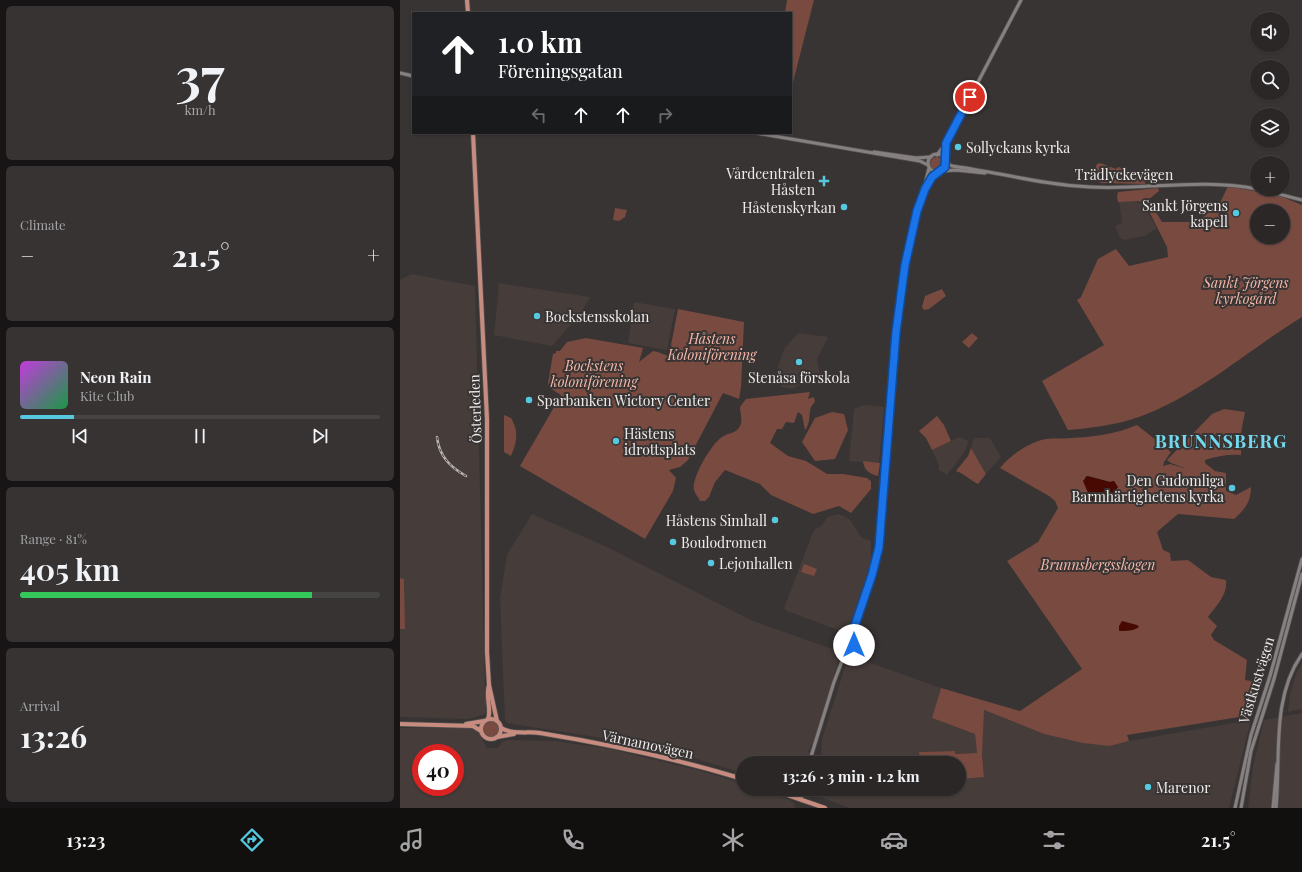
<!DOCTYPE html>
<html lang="en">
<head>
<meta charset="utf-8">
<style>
  body { margin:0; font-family:"Playfair Display",serif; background:#363332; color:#f1f3f6; height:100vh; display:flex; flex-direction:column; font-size:15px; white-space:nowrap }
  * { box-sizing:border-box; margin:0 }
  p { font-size:13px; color:#a5a5a7 }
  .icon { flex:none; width:22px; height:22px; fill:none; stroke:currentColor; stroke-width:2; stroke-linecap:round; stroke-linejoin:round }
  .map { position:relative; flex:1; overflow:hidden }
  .panel { display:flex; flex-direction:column; gap:6px; padding:6px; background:#171515; width:400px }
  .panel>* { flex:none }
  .banner { position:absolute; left:12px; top:12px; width:380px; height:122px; border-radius:0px; box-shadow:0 1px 3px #0004,0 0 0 1px #464443; background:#202124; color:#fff; overflow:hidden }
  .buttons { position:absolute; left:850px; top:12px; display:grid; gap:8px }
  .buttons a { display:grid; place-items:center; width:40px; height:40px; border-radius:50%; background:#2a2726; box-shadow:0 1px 3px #0004,0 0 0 1px #464443; font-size:20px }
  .speed { position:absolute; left:12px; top:744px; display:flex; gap:8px; font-size:20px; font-weight:700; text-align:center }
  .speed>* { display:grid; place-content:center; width:52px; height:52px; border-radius:50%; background:#2a2726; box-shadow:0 1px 3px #0004,0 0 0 1px #464443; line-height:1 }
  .speed .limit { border:6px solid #d22; background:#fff; color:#111 }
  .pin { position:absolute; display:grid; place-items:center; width:34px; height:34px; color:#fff; margin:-17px; border:2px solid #fff; border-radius:50%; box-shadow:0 1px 4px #0007 }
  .me { position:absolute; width:44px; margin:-22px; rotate:0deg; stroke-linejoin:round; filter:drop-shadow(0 0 3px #0008) }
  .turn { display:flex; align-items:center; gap:14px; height:84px; padding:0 20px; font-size:18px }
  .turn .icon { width:52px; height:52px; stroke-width:2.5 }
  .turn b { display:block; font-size:28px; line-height:34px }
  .lanes { display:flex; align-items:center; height:38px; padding:0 20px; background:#0003; justify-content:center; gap:20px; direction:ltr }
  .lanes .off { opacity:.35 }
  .big { font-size:30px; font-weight:700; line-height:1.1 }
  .panel .tile { flex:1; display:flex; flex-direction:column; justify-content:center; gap:6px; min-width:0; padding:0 14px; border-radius:6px; background:#363332 }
  .panel .dial { align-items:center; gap:0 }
  .dial b { font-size:52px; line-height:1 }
  .song { display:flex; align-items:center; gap:12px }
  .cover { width:48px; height:48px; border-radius:6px; background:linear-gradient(135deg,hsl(290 70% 55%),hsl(140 70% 35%)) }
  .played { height:4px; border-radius:2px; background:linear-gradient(90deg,#56c9e0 15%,#464443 15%) }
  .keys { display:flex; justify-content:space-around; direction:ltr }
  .heat { display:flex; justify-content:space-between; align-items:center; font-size:22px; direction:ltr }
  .charge { height:6px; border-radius:3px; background:linear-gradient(90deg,#34c759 81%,#464443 0) }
  .trip { position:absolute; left:336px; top:756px; width:230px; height:40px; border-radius:20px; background:#2a2726; box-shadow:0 1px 3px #0004,0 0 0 1px #464443; font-weight:700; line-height:40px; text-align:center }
  .tabs { display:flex; height:64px; justify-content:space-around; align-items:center; background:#11100f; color:#a5a5a7 }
  .tabs .icon { width:28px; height:28px }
  .tabs .active { color:#56c9e0 }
  .tabs b { font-size:18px; color:#f1f3f6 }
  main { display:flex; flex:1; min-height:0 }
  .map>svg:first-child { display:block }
  .built { fill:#463c3a; fill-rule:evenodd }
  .green { fill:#784a40; fill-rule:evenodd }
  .water { fill:#470901 }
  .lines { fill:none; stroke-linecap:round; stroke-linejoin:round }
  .minor-casing { stroke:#555151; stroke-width:4.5 }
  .major-casing { stroke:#555151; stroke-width:5.5 }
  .minor { stroke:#868180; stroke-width:3 }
  .major { stroke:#c78c7f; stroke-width:4 }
  .rail-casing { stroke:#b7b4b3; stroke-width:2.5 }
  .rail { stroke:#383433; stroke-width:1; stroke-dasharray:3; stroke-linecap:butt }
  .route-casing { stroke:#114b97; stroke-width:10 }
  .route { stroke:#1a73e8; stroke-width:7 }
  .poi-dot { fill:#56c9e0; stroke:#383433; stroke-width:1.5 }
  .labels { text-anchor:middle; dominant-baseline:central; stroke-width:4; stroke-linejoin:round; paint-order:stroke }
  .poi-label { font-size:14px; fill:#eeebea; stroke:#383433; text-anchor:start }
  .street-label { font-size:14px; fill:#eeebea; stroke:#383433 }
  .park-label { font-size:14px; font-style:italic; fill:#f4b7a9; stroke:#383433 }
  .district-label { font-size:18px; font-weight:bold; letter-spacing:1px; fill:#73d9ef; stroke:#383433 }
</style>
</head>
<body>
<main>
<section class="panel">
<div class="tile dial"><b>37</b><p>km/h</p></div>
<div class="tile"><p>Climate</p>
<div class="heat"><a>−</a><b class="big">21.5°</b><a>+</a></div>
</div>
<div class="tile">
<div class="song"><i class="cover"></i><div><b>Neon Rain</b><p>Kite Club</p></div></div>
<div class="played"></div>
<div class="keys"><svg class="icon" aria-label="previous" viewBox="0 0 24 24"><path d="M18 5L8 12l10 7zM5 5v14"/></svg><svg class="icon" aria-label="pause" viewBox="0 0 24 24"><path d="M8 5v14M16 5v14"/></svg><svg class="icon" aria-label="next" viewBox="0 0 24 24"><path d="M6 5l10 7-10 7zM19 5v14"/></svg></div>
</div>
<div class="tile"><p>Range · 81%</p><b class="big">405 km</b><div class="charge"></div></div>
<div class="tile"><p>Arrival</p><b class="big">13:26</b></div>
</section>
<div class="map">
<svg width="902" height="808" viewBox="0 0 902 808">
  <rect width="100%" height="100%" fill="#383433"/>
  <!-- built -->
  <g class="built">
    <path d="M 719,201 L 736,201 L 743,205 L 757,228 L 745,236 L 724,240 L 720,238 L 715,226 L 722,223 Z"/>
    <path d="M 12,274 L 75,286 L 85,693 L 88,711 L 83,715 L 68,719 L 0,717 L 0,629 L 5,629 L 2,578 L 0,578 L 0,280 Z"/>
    <path d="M 99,283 L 190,297 L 181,313 L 152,346 L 94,335 Z"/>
    <path d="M 234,302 L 275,309 L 267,350 L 228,343 Z"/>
    <path d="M 398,333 L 428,337 L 417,359 L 420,376 L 392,389 L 382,387 L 378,366 L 384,349 Z"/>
    <path d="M 463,405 L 484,407 L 479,464 L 449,461 L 454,409 Z"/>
    <path d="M 559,437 L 569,441 L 564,453 L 547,475 L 539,470 L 539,465 L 532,450 Z"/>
    <path d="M 574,438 L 590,438 L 601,457 L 586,474 L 571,448 Z"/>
    <path d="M 132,514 L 207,547 L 353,621 L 441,652 L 413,742 L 408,752 L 409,754 L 406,763 L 343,763 L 343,773 L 283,755 L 234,743 L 107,723 L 105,720 L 100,598 L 107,555 Z"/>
    <path d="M 438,514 L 444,516 L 450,520 L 461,537 L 471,541 L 471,568 L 449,630 L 443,632 L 387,611 L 384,608 L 413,532 L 416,528 L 420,527 L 428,517 Z"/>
    <path d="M 451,656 L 541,688 L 532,718 L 575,734 L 577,753 L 555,754 L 555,751 L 519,752 L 520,763 L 416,763 L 418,756 L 421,755 L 422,739 L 445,667 Z"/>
    <path d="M 902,663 L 902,709 L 888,712 L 890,694 L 896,674 Z"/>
    <path d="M 583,710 L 644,734 L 710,746 L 729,741 L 851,720 L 829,808 L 449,808 L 410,793 L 410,789 L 559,789 L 559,779 L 584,776 L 582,754 Z"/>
    <path d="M 902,713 L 902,808 L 848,808 L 853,766 L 864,720 Z"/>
    <path d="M 0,728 L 73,728 L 78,731 L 87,748 L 98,748 L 102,742 L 108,740 L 156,741 L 210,749 L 297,770 L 342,783 L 343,789 L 358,789 L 389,800 L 394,803 L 395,808 L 0,808 ZM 21,753 L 55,753 L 55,787 L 21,787 Z"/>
  </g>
  <!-- green -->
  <g class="green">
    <path d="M 387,0 L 414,0 L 391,90 L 391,13 L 385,13 Z"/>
    <circle cx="537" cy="164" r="7"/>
    <path d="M 700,163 L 716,169 L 718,167 L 728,170 L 728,173 L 740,176 L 742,174 L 745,174 L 745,184 L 702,183 C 692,180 693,172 697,164 Z"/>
    <path d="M 828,186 L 880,196 L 902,205 L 902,317 C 848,350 799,395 739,417 C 716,425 692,428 668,430 L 642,381 L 704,345 L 677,300 L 681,297 L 698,259 L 716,249 L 729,266 L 768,257 L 767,247 L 745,203 L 738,201 L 718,202 L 717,197 L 718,192 L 758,188 L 759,191 L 748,200 L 762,222 L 798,222 L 821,201 ZM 857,211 L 883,211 L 883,237 L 857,237 Z"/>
    <path d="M 215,208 L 227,210 L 225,217 L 219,221 L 213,220 Z"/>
    <path d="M 542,289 L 546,296 L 529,309 L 524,310 L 522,307 L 525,296 Z"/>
    <path d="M 278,309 L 344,322 L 341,387 L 339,399 L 323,393 L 288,460 L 280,467 L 269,470 L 276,478 L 273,491 L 245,539 L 120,466 L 161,395 L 150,388 L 148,383 L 153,354 L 156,353 L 156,351 L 160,351 L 167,342 L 186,338 L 243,348 L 239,362 L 253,351 L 258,352 L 276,359 L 277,354 L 280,355 L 281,351 L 273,349 L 271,345 Z"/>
    <path d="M 572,333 L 578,338 L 569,348 L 562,342 Z"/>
    <path d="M 410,392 L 408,399 L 414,397 L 415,402 C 406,410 413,416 406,429 L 405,430 L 402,415 L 398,412 L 394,423 L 386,422 L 382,429 L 377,429 L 370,443 L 388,456 L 406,461 L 427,474 L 443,474 L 467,478 L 471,481 L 471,489 L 451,513 L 439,506 L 413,514 L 371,495 L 360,484 L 325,470 L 315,482 L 309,497 L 305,501 L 300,501 C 299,498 295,494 294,490 C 291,478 312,443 322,437 C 329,432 336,434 340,426 C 343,420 340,413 340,407 L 346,399 Z"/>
    <path d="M 824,409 L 845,412 L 841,433 L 841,455 C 829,454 817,456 805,460 L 805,463 L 815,471 L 826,473 L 826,491 L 836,495 L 851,487 C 851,502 845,509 834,519 L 778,514 L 757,532 L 763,550 L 770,553 L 771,561 L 788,560 L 811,577 L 826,580 C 828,595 816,606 808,617 L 817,626 L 811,635 L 814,640 L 847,660 L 845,680 L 861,683 L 852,715 L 727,735 L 729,741 L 710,746 L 683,743 L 644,734 L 584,710 L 582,754 L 584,777 L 559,779 L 559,763 L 520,763 L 519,752 L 555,751 L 555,754 L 577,753 L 575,734 L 532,718 L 541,688 L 620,711 L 682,669 L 607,561 L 638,542 L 658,508 L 655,501 L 649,496 L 600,468 C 611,455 629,442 646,439 C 654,438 663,439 671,438 C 694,437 716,434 737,425 L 771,452 L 764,462 L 763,466 L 770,464 L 787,469 L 771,463 L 767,460 L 812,414 ZM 688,476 L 710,482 L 714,481 L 716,489 L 715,492 L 690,500 L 685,477 Z"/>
    <path d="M 432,412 L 444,414 L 448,430 L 435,459 L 415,461 L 402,442 L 415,418 Z"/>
    <path d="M 104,415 L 111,418 C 119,431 117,442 111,456 L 104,452 Z"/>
    <path d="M 537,416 L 544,425 L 551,441 L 532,450 L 526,438 L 519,431 Z"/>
    <path d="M 571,448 L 586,474 L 578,484 C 570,480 565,474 556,471 L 568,456 Z"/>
    <path d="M 463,461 L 480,463 L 478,476 C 470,474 464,471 463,461 Z"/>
    <path d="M 404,564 L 417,569 L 414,576 L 401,572 Z"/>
    <path d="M 0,578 L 4,579 L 4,583 L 5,629 L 0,629 Z"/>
    <circle cx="91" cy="729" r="8"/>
  </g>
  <!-- water -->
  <g class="water">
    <path d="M 687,476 L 710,482 L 714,481 L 718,487 L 714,493 L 708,493 L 703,496 L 699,496 L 695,501 L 691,500 L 683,481 Z"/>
    <path d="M 722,621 L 737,625 L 739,627 C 734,631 726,631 719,631 L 719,626 Z"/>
  </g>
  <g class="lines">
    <defs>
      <g id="minor">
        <path d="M 0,73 L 13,76"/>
        <path d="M 356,133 L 520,161 L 528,165"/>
        <path d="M 474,152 L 516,158 L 531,157"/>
        <circle cx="537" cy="163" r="9"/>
        <path d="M 537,155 L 546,143 L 621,0"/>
        <path d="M 545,158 L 545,146"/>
        <path d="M 546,163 L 552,166 C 598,172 643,185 690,187 C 747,190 800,178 857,189"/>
        <path d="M 543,171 L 556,170 L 585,173"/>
        <path d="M 528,184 L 537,173"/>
        <path d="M 859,189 L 902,200"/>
        <circle cx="449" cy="642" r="5.5"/>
        <path d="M 451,637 L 472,575 L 479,547 L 500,299 L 509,248 L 529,168"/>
        <path d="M 409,763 L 434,682 L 447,648"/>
        <path d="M 384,793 L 396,789"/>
        <path d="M 401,800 L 403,789"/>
        <path d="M 835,808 L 851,735 L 870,676 L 902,559"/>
        <path d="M 841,808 L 851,751 L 874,679 L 902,574"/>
        <path d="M 873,808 L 877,764"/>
        <path d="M 876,808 C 881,757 871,698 902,654"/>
      </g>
      <g id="major">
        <path d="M 67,0 L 68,13"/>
        <path d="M 73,133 L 87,419 L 87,652 L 89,685 L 97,721"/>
        <path d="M 88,719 C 92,709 85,697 89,685"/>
        <circle cx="91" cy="729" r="10"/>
        <path d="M 0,724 L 73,726 L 81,731"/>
        <path d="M 66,724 L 84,721"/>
        <path d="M 101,728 C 113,735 127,731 140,733 C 208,744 277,759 343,779"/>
        <path d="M 97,737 L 114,734"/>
        <path d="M 370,789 L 425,808"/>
      </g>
    </defs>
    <!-- minor casing -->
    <use href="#minor" class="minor-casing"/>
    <!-- major casing -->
    <use href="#major" class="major-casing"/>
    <!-- minor -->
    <use href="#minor" class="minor"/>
    <!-- major -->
    <use href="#major" class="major"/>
    <defs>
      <path id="rail" d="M 37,437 C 39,456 50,467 66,476"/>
    </defs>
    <!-- rail casing -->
    <use href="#rail" class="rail-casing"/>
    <!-- rail -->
    <use href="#rail" class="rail"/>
  </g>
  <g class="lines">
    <defs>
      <path id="route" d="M 454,645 L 454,640 L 451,637 L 472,575 L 479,547 L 496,332 L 505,265 L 517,211 L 525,189 L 532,177 L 545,167 L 546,143 L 570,97"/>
    </defs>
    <!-- route casing -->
    <use href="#route" class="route-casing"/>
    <!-- route -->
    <use href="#route" class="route"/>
  </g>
  <!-- markers -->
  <g class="poi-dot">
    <circle cx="558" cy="147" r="4"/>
    <path d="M422 175h4v4h4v4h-4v4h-4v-4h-4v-4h4z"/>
    <circle cx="444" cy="207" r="4"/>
    <circle cx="836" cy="213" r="4"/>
    <circle cx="137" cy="316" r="4"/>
    <circle cx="399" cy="362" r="4"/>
    <circle cx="129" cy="400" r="4"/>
    <circle cx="216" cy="441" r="4"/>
    <circle cx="832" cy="488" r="4"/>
    <circle cx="375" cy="520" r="4"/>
    <circle cx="273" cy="542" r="4"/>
    <circle cx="311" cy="563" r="4"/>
    <circle cx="748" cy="787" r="4"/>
  </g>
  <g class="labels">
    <!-- poi labels -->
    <g class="poi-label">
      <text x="566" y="147">Sollyckans kyrka</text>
      <text x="415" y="173" text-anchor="end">Vårdcentralen<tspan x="415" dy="16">Håsten</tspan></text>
      <text x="828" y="205" text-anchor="end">Sankt Jörgens<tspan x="828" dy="16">kapell</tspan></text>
      <text x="436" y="207" text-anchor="end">Håstenskyrkan</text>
      <text x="145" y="316">Bockstensskolan</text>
      <text x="399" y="377" text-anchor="middle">Stenåsa förskola</text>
      <text x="137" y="400">Sparbanken Wictory Center</text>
      <text x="224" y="433">Hästens<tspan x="224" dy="16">idrottsplats</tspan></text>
      <text x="824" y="480" text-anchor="end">Den Gudomliga<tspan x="824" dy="16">Barmhärtighetens kyrka</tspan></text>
      <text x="367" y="520" text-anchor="end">Håstens Simhall</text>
      <text x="281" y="542">Boulodromen</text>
      <text x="319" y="563">Lejonhallen</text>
      <text x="756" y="787">Marenor</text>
    </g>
    <!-- street labels -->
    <g class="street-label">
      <text x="724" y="174">Trädlyckevägen</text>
      <text transform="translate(75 409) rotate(-92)">Österleden</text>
      <text transform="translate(856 680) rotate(-73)">Västkustvägen</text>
      <text transform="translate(248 744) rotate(12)">Värnamovägen</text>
    </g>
    <!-- park labels -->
    <g class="park-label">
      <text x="846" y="282">Sankt Jörgens<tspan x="846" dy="16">kyrkogård</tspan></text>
      <text x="312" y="338">Håstens<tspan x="312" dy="16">Koloniförening</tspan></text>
      <text x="194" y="365">Bockstens<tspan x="194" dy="16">koloniförening</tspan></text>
      <text x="698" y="564">Brunnsbergsskogen</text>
    </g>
    <!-- district labels -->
    <g class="district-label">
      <text x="821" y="441">BRUNNSBERG</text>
    </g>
  </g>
</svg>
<div class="buttons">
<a><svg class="icon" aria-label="sound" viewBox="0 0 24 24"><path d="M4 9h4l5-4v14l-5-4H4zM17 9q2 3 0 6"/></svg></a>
<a><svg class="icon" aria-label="search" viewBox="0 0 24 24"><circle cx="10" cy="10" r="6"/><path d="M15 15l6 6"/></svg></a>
<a><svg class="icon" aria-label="layers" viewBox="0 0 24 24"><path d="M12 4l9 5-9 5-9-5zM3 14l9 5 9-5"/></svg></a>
<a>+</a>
<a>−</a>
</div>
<div class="speed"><div class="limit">40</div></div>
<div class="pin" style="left:570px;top:97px;background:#d93025"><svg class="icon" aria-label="arrive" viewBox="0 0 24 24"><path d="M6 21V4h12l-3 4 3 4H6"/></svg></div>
<svg class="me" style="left:454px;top:645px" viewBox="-20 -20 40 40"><circle r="19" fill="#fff"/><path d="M0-13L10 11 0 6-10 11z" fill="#1a73e8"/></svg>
<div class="trip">13:26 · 3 min · 1.2 km</div>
<div class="banner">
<div class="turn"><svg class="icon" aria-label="ahead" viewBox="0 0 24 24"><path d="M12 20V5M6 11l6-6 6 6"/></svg><div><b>1.0 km</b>Föreningsgatan</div></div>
<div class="lanes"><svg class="icon off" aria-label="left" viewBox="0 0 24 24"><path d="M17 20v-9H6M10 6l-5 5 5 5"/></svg><svg class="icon" aria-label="ahead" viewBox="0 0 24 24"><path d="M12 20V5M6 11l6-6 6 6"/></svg><svg class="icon" aria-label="ahead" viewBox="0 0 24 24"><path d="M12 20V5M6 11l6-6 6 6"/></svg><svg class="icon off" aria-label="right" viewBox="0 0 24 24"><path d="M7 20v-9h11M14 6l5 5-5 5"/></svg></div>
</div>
</div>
</main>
<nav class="tabs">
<b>13:23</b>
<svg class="icon active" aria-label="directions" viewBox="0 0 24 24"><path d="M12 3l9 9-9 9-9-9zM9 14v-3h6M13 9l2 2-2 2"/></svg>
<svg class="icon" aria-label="music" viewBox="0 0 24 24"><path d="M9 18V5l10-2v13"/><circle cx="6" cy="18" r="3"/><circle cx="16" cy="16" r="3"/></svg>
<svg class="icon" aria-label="phone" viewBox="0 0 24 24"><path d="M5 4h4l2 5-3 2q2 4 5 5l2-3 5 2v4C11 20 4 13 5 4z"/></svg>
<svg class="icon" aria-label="climate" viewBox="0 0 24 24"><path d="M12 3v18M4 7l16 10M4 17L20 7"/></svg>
<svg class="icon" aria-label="car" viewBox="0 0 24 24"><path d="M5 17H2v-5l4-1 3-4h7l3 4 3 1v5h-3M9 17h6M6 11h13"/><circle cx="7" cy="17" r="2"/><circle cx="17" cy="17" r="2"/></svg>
<svg class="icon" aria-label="filters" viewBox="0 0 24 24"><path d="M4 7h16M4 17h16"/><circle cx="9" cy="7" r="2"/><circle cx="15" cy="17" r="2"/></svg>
<b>21.5°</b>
</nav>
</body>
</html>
